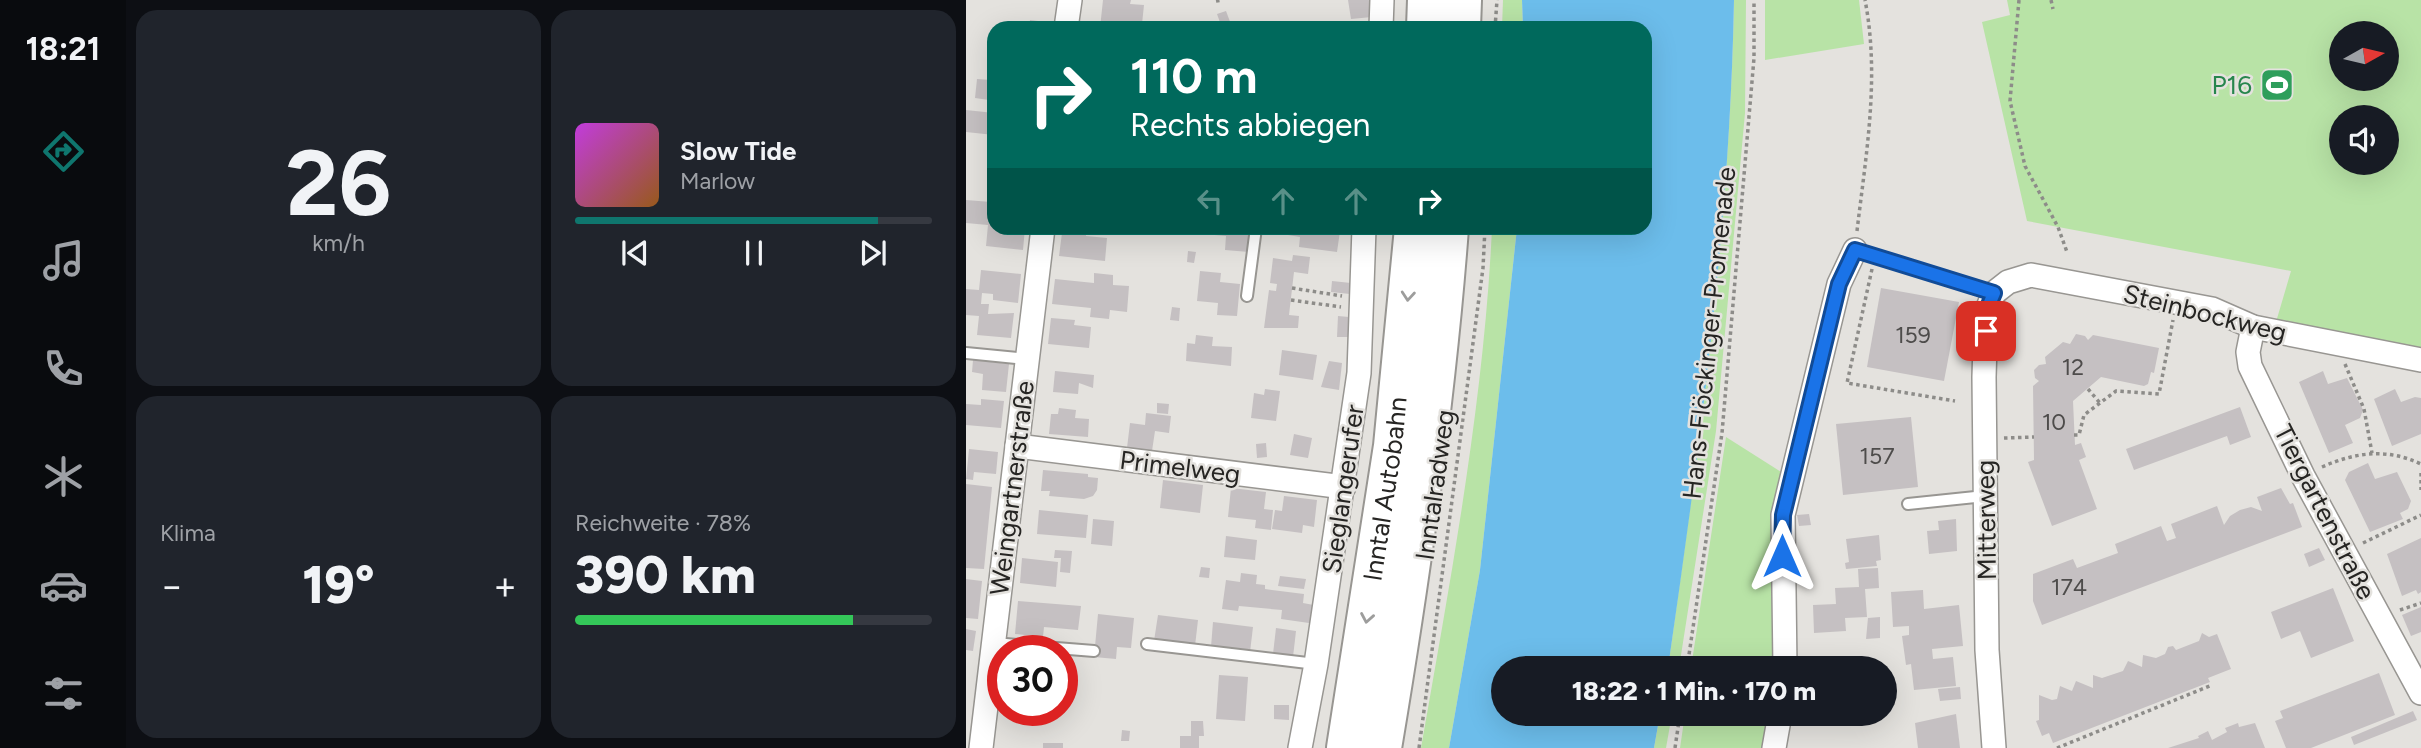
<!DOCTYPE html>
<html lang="de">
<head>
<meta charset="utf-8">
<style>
  body { margin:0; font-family:Figtree,sans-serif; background:#20242c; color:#f1f3f6; height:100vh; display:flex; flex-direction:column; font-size:26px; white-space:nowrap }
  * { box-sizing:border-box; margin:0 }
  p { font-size:23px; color:#9ea1a6 }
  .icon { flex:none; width:38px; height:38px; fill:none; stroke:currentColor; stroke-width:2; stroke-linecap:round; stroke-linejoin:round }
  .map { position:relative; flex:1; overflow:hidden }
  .panel { display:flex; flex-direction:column; gap:10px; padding:10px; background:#0d0f14; width:840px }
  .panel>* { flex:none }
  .guide { position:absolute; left:21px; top:21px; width:665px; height:214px; border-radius:21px; box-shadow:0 7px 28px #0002; background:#00695c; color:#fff; overflow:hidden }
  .needle { width:46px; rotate:82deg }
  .fabs { position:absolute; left:1363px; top:21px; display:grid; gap:14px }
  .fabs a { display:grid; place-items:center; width:70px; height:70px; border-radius:50%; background:#171b24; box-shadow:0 7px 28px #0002; font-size:35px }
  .speed { position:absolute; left:21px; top:635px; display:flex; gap:14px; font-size:35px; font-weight:700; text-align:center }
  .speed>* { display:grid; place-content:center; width:91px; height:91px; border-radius:50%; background:#171b24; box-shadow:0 7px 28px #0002; line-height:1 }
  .speed .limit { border:10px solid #d22; background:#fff; color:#111 }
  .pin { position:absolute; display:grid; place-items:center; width:60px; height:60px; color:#fff; margin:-30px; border-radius:14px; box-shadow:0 4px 10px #0006 }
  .me { position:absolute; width:77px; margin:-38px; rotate:0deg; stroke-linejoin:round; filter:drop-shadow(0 0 5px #0008) }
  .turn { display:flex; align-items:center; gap:24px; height:147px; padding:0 28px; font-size:32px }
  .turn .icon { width:91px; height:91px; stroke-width:2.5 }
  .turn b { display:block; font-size:49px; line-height:60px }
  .lanes { display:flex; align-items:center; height:66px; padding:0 28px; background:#0003; justify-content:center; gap:35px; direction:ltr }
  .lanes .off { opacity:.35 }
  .big { font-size:52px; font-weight:800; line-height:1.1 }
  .panel .tile { flex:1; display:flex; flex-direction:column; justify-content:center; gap:10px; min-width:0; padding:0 24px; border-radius:21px; background:#20242c }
  .panel .dial { align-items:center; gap:0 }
  .dial b { font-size:91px; line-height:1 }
  .song { display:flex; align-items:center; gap:21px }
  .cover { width:84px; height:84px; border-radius:10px; background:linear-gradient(135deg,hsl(290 70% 55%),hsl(30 70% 35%)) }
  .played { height:7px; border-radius:4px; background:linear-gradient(90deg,#0f766e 85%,#363941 85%) }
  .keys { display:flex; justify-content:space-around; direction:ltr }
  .heat { display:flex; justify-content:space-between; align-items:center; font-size:38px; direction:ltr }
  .charge { height:10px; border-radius:5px; background:linear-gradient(90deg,#34c759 78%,#363941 0) }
  .panel .tiles { flex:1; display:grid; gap:10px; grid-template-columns:repeat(2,1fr) }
  .trip { position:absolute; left:525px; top:656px; width:406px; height:70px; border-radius:35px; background:#171b24; box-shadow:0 7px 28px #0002; font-weight:800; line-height:70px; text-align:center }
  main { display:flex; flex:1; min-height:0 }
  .menu { display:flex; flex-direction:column; width:126px; justify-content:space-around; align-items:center; background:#090b0e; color:#9ea1a6 }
  .menu .icon { width:49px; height:49px }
  .menu .current { color:#0f766e }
  .menu b { font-size:32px; color:#f1f3f6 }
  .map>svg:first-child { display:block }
  .green { fill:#b8e3a6; fill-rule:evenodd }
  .water { fill:#6cbdeb }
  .building { fill:#c5c0c2 }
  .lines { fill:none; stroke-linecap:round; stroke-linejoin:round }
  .service-casing { stroke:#989692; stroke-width:14 }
  .minor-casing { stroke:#989692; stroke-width:26 }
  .motorway-casing { stroke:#989692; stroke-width:42 }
  .path { stroke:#8d8c89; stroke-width:3.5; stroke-dasharray:3.5 3.5; stroke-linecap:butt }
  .service { stroke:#fff; stroke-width:10 }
  .minor { stroke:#fff; stroke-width:23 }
  .motorway { stroke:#fff; stroke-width:38 }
  .oneway { stroke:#9d9d9c }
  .route-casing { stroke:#114b97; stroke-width:18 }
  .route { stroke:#1a73e8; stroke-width:12 }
  .labels { text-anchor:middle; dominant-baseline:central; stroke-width:5; stroke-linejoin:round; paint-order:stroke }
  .number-label { font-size:23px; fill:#4e4c4b }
  .leisure-label { font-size:26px; fill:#27864d; stroke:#e4e2de; text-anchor:end }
  .street-label { font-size:26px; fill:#262523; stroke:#e4e2de }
</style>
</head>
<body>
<main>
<nav class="menu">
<b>18:21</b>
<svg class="icon current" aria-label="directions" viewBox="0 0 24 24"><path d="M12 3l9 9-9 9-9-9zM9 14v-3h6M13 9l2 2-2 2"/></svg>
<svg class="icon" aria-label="music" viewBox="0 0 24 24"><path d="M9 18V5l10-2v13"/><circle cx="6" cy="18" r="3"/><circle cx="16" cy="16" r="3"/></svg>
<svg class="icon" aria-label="phone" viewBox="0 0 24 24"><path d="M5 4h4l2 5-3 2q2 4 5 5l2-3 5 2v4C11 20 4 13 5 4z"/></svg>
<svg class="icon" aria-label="climate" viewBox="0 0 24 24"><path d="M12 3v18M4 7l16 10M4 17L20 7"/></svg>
<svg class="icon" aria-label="car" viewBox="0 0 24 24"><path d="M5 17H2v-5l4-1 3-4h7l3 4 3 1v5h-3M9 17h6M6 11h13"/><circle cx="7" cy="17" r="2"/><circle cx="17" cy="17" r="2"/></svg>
<svg class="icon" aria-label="filters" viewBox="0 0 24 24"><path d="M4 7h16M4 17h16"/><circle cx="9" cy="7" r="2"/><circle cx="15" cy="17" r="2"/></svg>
</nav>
<section class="panel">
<div class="tiles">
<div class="tile dial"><b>26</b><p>km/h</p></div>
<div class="tile">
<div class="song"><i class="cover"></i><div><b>Slow Tide</b><p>Marlow</p></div></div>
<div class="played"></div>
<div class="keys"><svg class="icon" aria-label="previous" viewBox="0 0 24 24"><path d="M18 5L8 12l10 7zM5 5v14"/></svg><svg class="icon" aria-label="pause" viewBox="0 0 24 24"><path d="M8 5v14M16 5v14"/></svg><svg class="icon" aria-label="next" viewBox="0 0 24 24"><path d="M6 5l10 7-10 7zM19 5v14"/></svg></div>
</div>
<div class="tile"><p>Klima</p>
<div class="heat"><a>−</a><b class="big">19°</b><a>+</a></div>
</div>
<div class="tile"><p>Reichweite · 78%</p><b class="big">390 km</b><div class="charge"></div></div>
</div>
</section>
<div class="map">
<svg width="1455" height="748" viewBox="0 0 1455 748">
  <rect width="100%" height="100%" fill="#e4e2de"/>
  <!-- green -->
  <g class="green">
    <path d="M 537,0 L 556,0 L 557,28 L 536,28 Z"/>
    <path d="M 768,0 L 780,0 L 779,113 L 750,431 L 713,668 L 702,668 C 733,447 764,224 768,0 Z"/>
    <path d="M 799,0 L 893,0 L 898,44 L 799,60 Z"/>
    <path d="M 1041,0 L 1455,0 L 1455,352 L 1310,322 L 1325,271 L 1061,221 L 1016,22 L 1044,15 ZM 1376,33 L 1421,33 L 1421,79 L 1376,79 ZM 1376,117 L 1421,117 L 1421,163 L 1376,163 Z"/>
    <path d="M 526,228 L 551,228 L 514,570 L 483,748 L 455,748 C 485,576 518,402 526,228 Z"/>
    <path d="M 760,437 L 820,475 L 811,668 L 725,668 Z"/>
    <path d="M 694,714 L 706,714 L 700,748 L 688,748 Z"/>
    <path d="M 719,714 L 805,714 L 799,748 L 714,748 Z"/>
  </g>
  <!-- water -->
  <path class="water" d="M 556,0 L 768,0 C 764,224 734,447 702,668 L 537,668 L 537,714 L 694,714 L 688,748 L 483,748 L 514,570 L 551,228 L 679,228 L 679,28 L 557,28 Z"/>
  <!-- building -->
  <g class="building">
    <path d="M 137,0 L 165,0 L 164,4 L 178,5 L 176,24 L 163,23 L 162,28 L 134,28 Z"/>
    <path d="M 382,0 L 403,0 L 406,17 L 385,19 Z"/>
    <path d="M 260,11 L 266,27 L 256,28 L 251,14 Z"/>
    <path d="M 64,20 L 80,22 L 79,28 L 63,28 Z"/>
    <path d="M 11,79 L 25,80 L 23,100 L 9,98 Z"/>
    <path d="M 0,110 L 28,113 L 28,135 L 0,132 Z"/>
    <path d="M 26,190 L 28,228 L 59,228 L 57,250 L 20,246 L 22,225 L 0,223 L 0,200 L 25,202 Z"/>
    <path d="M 101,228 L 120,230 L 120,236 L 141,238 L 139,261 L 93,256 L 96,233 L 101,234 Z"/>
    <path d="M 238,228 L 271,228 L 271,232 L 285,233 L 283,252 L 259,250 L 260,236 L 237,234 Z"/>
    <path d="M 311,228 L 374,231 L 371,252 L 333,247 L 334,237 L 310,233 Z"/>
    <path d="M 222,251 L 230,252 L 228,263 L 221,262 Z"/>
    <path d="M 327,255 L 344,257 L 342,274 L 328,272 L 323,315 L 333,316 L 332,328 L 298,328 L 303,290 L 310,291 L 311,284 L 304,283 L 307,258 L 326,261 Z"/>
    <path d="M 15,270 L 55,274 L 52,303 L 27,300 L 27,294 L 16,293 L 15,304 L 23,304 L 22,314 L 48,313 L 45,338 L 11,335 L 13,316 L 0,315 L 0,289 L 13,290 Z"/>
    <path d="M 234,271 L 255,273 L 254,282 L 274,284 L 271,316 L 251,315 L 252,303 L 231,301 Z"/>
    <path d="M 128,273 L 147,275 L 147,285 L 163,286 L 161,312 L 144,310 L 143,319 L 124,317 L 125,308 L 86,304 L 89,279 L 128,283 Z"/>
    <path d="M 366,281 L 385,283 L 384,294 L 365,292 Z"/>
    <path d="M 915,288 L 993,302 L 978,381 L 901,367 Z"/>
    <path d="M 206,307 L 214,308 L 213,321 L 204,320 Z"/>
    <path d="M 372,316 L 383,317 L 382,337 L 371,337 Z"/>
    <path d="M 85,318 L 109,320 L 108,325 L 125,327 L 123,348 L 82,344 Z"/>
    <path d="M 1110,334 L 1119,336 L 1122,340 L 1127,335 L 1193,348 L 1188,373 L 1185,372 L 1182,384 L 1178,386 L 1135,377 L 1107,401 L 1109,445 L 1115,443 L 1120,457 L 1113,460 L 1131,509 L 1086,526 L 1062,462 L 1068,460 L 1067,386 L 1073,381 L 1069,378 L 1068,370 L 1073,365 L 1080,364 L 1079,357 L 1097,342 L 1104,344 Z"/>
    <path d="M 230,335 L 247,337 L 246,346 L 266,347 L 265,366 L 220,361 L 221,343 L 229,344 Z"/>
    <path d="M 316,350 L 351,355 L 347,380 L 313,375 Z"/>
    <path d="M 7,360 L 43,364 L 40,392 L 16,390 L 17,374 L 6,372 Z"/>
    <path d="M 363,361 L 376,363 L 373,390 L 355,387 Z"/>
    <path d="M 89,371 L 128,375 L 127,388 L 113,383 L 112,394 L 87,392 Z"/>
    <path d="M 1357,371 L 1362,384 L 1381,378 L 1397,410 L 1394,418 L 1379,425 L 1387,443 L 1363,453 L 1333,382 Z"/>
    <path d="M 299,389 L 314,391 L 310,421 L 285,418 L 288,393 L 298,395 Z"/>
    <path d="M 1429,389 L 1435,402 L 1449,397 L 1455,398 L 1455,434 L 1426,446 L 1408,399 Z"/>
    <path d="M 15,399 L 38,401 L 35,428 L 0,425 L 0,404 L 15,405 Z"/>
    <path d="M 191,403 L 203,404 L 202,414 L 191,413 Z"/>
    <path d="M 1274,407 L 1285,437 L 1264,445 L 1261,436 L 1168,470 L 1160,449 Z"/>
    <path d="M 93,408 L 110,410 L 109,418 L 123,419 L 122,437 L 83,434 L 85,414 L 92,414 Z"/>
    <path d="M 180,413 L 205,416 L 203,433 L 189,431 L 186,451 L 161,448 L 164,423 L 179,425 Z"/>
    <path d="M 945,417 L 952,487 L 877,495 L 870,424 Z"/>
    <path d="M 328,434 L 346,438 L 342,458 L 324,455 Z"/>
    <path d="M 300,443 L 301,457 L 291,458 L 290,444 Z"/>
    <path d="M 3,449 L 32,452 L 30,474 L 8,472 L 7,480 L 0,479 Z"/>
    <path d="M 1402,463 L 1409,479 L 1431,472 L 1445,501 L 1442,509 L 1434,513 L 1437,519 L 1404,532 L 1379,480 L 1383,472 Z"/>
    <path d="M 77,470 L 122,474 L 122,477 L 132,478 L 131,490 L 127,496 L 118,499 L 83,496 L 84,491 L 75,491 Z"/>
    <path d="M 197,480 L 237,485 L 234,513 L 194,508 Z"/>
    <path d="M 0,484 L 26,487 L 18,569 L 0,568 Z"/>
    <path d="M 265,488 L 300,492 L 298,509 L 307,510 L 305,530 L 289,528 L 290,520 L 262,517 Z"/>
    <path d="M 1315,488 L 1324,504 L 1327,503 L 1336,527 L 1076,625 L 1067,601 L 1067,574 L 1107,559 L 1111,568 L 1130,561 L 1152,553 L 1149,544 L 1195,526 L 1201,541 L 1210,538 L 1205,524 L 1251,506 L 1258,525 L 1264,516 L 1274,510 L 1285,507 L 1296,511 L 1291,497 Z"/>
    <path d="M 318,496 L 351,500 L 348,527 L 337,525 L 336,533 L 306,529 L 309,510 L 316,511 Z"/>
    <path d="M 73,510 L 122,515 L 120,538 L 71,534 Z"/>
    <path d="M 843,514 L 845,525 L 833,526 L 831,515 Z"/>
    <path d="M 127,519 L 148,521 L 146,546 L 125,544 Z"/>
    <path d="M 990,519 L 991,551 L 963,554 L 961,531 L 973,530 L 972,521 Z"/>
    <path d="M 913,535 L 915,560 L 910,561 L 911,566 L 880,569 L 879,563 L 883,562 L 880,539 Z"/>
    <path d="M 260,536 L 291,540 L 289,560 L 258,557 Z"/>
    <path d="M 1455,538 L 1455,592 L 1452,594 L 1450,590 L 1436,596 L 1421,554 Z"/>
    <path d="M 1353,548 L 1359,560 L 1343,567 L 1338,554 Z"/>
    <path d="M 89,550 L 106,551 L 104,573 L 94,572 L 95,558 L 88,558 Z"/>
    <path d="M 56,558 L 92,562 L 90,587 L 54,583 Z"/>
    <path d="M 235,567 L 244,568 L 243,578 L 233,577 Z"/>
    <path d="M 912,568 L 913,588 L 899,589 L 901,617 L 879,618 L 880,631 L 848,633 L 847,605 L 870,604 L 869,588 L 893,587 L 892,569 Z"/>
    <path d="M 275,573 L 291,575 L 290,584 L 299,585 L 299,589 L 338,594 L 337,603 L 353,606 L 350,624 L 315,619 L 316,610 L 273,606 L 272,611 L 256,609 L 260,580 L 274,582 Z"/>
    <path d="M 314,576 L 340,579 L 338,589 L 312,586 Z"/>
    <path d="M 0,579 L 16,581 L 12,619 L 0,618 Z"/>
    <path d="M 1367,588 L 1388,641 L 1345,658 L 1334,631 L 1315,639 L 1305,612 Z"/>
    <path d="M 957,590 L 958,609 L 993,605 L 997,646 L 966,649 L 967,659 L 987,657 L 990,686 L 948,690 L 945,664 L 940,665 L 936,636 L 943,635 L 943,626 L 927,627 L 925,592 Z"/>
    <path d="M 52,601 L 115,606 L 112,630 L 78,627 L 77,637 L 49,634 Z"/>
    <path d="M 1455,607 L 1455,632 L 1445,636 L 1436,615 Z"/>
    <path d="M 132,614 L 168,618 L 165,648 L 151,647 L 150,659 L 128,657 Z"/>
    <path d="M 192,615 L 232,620 L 229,646 L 188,641 Z"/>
    <path d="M 914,617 L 914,638 L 900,639 L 902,618 Z"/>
    <path d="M 247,622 L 287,627 L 284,652 L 245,647 Z"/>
    <path d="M 310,628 L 330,631 L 327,657 L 307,654 Z"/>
    <path d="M 0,629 L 10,631 L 7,651 L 0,650 Z"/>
    <path d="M 1236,633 L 1243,637 L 1251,634 L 1265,669 L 1242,678 L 1244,682 L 1087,743 L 1083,733 L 1076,736 L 1070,721 L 1073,720 L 1073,695 L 1086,700 L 1091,699 L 1094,686 L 1106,691 L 1110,681 L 1127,688 L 1127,675 L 1136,678 L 1157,671 L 1162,661 L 1176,667 L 1177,655 L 1190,658 L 1199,654 L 1202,647 L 1207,646 L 1210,650 L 1233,641 Z"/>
    <path d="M 853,657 L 854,664 L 877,662 L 878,668 L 836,668 L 836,661 Z"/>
    <path d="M 1413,673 L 1429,715 L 1345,748 L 1320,748 L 1309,721 L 1317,718 L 1314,711 Z"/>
    <path d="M 253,675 L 282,677 L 279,721 L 250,719 Z"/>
    <path d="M 994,687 L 995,699 L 974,701 L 972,689 Z"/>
    <path d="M 308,705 L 323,705 L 323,720 L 308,719 Z"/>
    <path d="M 53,710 L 82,710 L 81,722 L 52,719 Z"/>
    <path d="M 1447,711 L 1451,720 L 1388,745 L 1385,737 Z"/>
    <path d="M 990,714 L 994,748 L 952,748 L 949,723 Z"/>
    <path d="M 225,721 L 237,721 L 238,736 L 233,736 L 233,748 L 214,748 L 214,736 L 225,736 Z"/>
    <path d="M 1272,723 L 1273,727 L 1289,723 L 1299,748 L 1202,748 L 1233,738 L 1232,736 L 1242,731 L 1246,740 L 1261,732 L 1259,728 Z"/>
    <path d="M 156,730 L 164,731 L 163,741 L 155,741 Z"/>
    <rect x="77" y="743" width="20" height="5"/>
  </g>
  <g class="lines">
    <defs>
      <g id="service">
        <path d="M 889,250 L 1028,293"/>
        <path d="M 281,296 L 290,228"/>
        <path d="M 0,353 L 61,359"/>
        <path d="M 942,504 L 1019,496"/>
        <path d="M 28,643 L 128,651"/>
        <path d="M 181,644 L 350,664"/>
      </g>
      <g id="minor">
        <path d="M 100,28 L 104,0"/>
        <path d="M 415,28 L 416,0"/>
        <path d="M 1287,327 L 1282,352 L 1284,366 L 1337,476 L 1455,693"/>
        <path d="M 51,446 L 378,487"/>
        <path d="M 819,668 L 817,515 L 873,284 L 889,250"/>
        <path d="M 15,748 L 77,228"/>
        <path d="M 334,748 L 350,664 L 393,373 L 398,228"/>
        <path d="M 808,748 L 814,714"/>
        <path d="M 1028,748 L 1021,650 L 1018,377 L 1020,312 L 1028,293 L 1042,282 L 1065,275 L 1246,309 L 1287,327 L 1455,360"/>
      </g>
      <g id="motorway">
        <path d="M 460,28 L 461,0"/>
        <path d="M 495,28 L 496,0"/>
        <path id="s1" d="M 380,748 L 427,446 L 448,228"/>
        <path d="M 416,748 C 445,575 470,402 483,228"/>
      </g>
    </defs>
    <!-- service casing -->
    <use href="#service" class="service-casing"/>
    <!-- minor casing -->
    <use href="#minor" class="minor-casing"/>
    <!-- motorway casing -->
    <use href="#motorway" class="motorway-casing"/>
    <!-- path -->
    <g class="path">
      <path d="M 1053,0 L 1044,101 L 1059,166 L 1092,227 L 1101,252"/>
      <path d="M 1085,0 L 1087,9"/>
      <path d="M 250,1 L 256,0"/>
      <path d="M 529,28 L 531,0"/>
      <path d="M 891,231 C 900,154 914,77 899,0"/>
      <path d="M 906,269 L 881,383 L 989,401"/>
      <path d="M 326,288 L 376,296"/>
      <path d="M 325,300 L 375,307"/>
      <path d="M 1379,364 L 1398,409 L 1406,453"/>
      <path d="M 1122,389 L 1134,403"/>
      <path d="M 1108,435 L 1113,435 L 1118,415 L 1150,391 L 1193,394 L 1207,320"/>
      <path d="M 1038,438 L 1068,437"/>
      <path d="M 1356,467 C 1390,452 1421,448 1455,464"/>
      <path d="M 1455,473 L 1455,490"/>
      <path d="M 1397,543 L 1455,515"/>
      <path d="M 1434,610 L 1455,603"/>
      <path d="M 721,668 L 756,433 L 788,58 L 788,0"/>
      <path d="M 453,748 L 517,268 L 519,228"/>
      <path d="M 709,748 L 714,714"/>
      <path d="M 1091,748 L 1246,685"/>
    </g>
    <!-- service -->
    <use href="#service" class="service"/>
    <!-- minor -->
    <use href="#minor" class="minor"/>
    <!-- motorway -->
    <use href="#motorway" class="motorway"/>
  </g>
  <!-- one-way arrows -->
  <defs><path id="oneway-chevron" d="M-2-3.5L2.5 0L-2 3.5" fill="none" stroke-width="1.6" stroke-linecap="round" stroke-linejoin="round" transform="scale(1.75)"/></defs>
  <g class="oneway">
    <use href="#oneway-chevron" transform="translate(442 296) rotate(95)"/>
    <use href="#oneway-chevron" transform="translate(401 618) rotate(100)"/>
  </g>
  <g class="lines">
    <defs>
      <path id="route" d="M 816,556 L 817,515 L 873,284 L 889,250 L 1028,293 L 1020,312 L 1020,331"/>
    </defs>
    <!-- route casing -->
    <use href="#route" class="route-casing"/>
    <!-- route -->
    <use href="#route" class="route"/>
  </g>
  <!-- icons -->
  <defs>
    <symbol id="stadium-square" viewBox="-11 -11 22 22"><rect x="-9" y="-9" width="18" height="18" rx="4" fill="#2e9e5b" stroke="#e4e2de"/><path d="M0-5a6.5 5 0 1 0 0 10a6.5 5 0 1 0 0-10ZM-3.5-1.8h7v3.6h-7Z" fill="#fff"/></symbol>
  </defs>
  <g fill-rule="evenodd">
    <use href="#stadium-square" x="1292" y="66" width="38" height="38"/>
  </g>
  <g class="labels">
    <!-- number labels -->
    <g class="number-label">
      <text x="947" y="335">159</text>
      <text x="1107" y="367">12</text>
      <text x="1088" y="422">10</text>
      <text x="911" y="456">157</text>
      <text x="1103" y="587">174</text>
    </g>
    <!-- leisure labels -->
    <g class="leisure-label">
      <text x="1286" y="85">P16</text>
    </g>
    <!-- street labels -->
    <g class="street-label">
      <text transform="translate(1239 313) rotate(14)">Steinbockweg</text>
      <text transform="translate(743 333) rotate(-84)">Hans-Flöckinger-Promenade</text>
      <text transform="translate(214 467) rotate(7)">Primelweg</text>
      <text transform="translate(469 485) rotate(-82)">Inntalradweg</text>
      <text transform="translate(46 488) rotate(-83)">Weingartnerstraße</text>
      <text stroke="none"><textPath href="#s1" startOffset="262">Inntal Autobahn</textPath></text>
      <text transform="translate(377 489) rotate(-82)">Sieglangerufer</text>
      <text transform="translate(1359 512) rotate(63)">Tiergartenstraße</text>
      <text transform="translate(1020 520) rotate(-91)">Mitterweg</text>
    </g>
  </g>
</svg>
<div class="fabs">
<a><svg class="needle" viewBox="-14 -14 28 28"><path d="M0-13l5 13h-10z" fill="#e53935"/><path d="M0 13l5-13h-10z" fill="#9ea1a6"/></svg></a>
<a><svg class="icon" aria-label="sound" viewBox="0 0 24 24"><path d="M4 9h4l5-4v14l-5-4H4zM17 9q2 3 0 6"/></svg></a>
</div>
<div class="speed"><div class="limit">30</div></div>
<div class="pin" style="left:1020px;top:331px;background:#d93025"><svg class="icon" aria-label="arrive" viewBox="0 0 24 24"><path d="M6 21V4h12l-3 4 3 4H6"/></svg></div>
<svg class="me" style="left:816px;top:556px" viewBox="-20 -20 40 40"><path d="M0-17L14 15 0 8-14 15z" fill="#1a73e8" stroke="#fff" stroke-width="4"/></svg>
<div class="trip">18:22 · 1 Min. · 170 m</div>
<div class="guide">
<div class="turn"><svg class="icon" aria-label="right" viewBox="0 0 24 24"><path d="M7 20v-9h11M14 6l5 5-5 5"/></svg><div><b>110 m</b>Rechts abbiegen</div></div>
<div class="lanes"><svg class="icon off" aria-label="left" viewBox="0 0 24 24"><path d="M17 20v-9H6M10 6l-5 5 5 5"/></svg><svg class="icon off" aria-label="ahead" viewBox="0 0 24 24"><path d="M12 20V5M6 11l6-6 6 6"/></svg><svg class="icon off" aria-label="ahead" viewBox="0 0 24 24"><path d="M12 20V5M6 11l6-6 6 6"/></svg><svg class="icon" aria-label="right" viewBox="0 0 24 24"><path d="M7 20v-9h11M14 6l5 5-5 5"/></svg></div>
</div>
</div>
</main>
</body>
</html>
